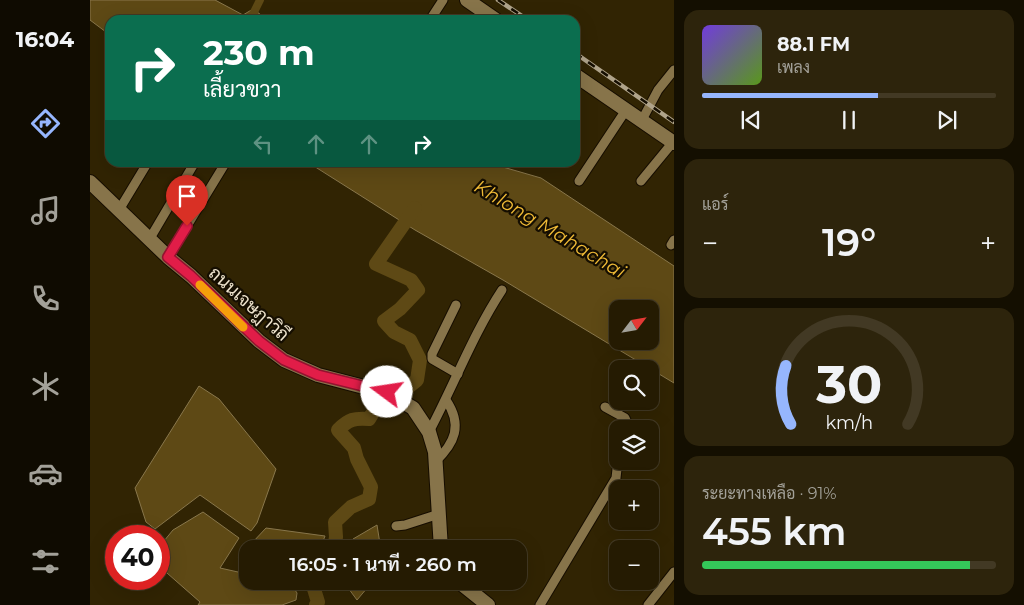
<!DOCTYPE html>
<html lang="th">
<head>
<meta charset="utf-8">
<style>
  body { margin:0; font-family:Montserrat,Sarabun,sans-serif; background:#2d240c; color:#f1f3f6; height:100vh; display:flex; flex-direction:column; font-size:19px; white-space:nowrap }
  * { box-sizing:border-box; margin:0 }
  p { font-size:16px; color:#a3a199 }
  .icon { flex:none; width:28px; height:28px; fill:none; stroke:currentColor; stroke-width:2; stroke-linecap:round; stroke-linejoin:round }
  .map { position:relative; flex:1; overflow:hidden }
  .drawer { display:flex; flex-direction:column; gap:10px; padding:10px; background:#140f01; width:350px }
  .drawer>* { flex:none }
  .top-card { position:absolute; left:15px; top:15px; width:475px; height:152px; border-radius:15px; box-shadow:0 5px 20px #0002,0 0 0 1px #423924; background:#0b6e4f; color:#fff; overflow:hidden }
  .needle { width:32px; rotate:59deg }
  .fabs { position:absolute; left:519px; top:300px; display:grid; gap:10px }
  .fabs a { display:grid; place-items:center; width:50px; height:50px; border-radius:10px; background:#251b02; box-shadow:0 5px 20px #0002,0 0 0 1px #423924; font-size:25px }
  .speed { position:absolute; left:15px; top:525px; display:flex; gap:10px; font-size:25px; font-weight:700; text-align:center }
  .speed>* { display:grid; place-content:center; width:65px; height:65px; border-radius:50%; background:#251b02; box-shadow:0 5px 20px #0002,0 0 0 1px #423924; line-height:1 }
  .speed .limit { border:8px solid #d22; background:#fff; color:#111 }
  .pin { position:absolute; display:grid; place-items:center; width:42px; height:42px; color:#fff; margin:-51px -21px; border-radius:50% 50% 50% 0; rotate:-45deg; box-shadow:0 0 5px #0007 }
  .pin .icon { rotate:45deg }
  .me { position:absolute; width:55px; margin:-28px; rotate:284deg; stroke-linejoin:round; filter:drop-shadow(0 0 4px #0008) }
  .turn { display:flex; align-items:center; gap:18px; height:105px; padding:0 15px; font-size:22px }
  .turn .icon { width:65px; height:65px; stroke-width:2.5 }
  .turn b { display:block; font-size:35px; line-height:42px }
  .lanes { display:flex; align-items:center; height:48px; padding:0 15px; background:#0003; justify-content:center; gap:25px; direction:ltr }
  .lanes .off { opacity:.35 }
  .big { font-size:38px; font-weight:600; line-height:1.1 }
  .drawer .card { flex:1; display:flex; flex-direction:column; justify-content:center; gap:8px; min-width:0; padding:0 18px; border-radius:15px; background:#2d240c }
  .drawer .dial { align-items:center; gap:0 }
  .dial svg { height:130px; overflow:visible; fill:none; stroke:#423924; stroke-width:7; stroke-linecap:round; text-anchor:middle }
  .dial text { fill:#f1f3f6; stroke:none }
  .song { display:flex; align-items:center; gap:15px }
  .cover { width:60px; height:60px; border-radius:8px; background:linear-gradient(135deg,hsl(260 70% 55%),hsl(90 70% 35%)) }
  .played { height:5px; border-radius:2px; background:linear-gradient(90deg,#96b6fd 60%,#423924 60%) }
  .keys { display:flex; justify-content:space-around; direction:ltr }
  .heat { display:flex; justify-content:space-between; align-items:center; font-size:28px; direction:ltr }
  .charge { height:8px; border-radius:4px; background:linear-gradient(90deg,#34c759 91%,#423924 0) }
  .trip { position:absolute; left:149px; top:540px; width:288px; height:50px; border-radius:15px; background:#251b02; box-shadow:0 5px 20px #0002,0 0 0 1px #423924; font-weight:600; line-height:50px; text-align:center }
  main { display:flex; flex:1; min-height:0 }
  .dock { display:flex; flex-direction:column; width:90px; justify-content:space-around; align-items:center; background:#0f0b01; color:#a3a199 }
  .dock .icon { width:35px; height:35px }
  .dock .current { color:#96b6fd }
  .dock b { font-size:22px; color:#f1f3f6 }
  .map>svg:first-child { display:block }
  .water { fill:#5e4915; stroke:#89774c; fill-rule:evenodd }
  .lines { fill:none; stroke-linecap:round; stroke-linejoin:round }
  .canal { stroke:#5e4915; stroke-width:8 }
  .river { stroke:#5e4915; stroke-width:14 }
  .street-casing { stroke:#160d00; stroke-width:11 }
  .secondary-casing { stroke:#160d00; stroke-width:16 }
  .street { stroke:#87744a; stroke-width:9 }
  .secondary { stroke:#87744a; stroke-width:14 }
  .rail-casing { stroke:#b0a48b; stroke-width:4.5 }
  .rail { stroke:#150e01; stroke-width:2.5; stroke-dasharray:8; stroke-linecap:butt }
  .route-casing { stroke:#92132f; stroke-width:12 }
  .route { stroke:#e11d48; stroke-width:9 }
  .slow { stroke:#f59e0b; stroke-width:9 }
  .labels { text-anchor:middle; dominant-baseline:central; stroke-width:4.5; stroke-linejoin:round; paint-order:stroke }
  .street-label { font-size:18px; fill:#eee3cd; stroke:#150e01 }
  .water-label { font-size:19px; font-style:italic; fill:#efba36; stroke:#150e01 }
</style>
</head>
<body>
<main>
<nav class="dock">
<b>16:04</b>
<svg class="icon current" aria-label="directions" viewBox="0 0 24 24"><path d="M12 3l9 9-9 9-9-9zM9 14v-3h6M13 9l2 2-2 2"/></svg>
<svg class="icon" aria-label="music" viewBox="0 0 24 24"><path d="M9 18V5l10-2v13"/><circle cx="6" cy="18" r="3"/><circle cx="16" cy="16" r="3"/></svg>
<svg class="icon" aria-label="phone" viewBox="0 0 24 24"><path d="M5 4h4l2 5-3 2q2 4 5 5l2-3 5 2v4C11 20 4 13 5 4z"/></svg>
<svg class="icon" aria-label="climate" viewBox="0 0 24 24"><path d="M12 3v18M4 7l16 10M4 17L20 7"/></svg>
<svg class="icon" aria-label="car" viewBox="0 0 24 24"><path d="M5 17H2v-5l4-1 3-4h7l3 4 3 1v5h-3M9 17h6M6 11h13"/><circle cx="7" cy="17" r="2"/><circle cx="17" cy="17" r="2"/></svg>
<svg class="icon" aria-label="filters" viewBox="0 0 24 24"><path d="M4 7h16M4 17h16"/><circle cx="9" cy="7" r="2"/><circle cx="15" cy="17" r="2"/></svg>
</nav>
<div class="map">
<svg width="584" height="605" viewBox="0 0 584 605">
  <rect width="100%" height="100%" fill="#312403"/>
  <!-- water -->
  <g class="water">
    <path d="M 0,0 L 125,0 L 153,15 L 163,9 L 178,20 L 20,20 L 20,35 L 0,20 Z"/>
    <path d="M 219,163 L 399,163 L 451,178 L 584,266 L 584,383 L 413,280 L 325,230 ZM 528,309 L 560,309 L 560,341 L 528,341 Z"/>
    <path d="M 109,386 L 129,399 L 186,469 L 167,523 L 161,531 L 110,495 L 65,529 L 56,522 L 45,488 Z"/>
    <path d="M 113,512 L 149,538 L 130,568 L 157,574 L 158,581 L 199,581 L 207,593 L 206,600 L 192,605 L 108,605 L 110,602 L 69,566 L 69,547 L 83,530 Z"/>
    <path d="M 287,525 L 290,544 L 289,549 L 260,549 L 263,539 Z"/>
    <path d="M 176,528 L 235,536 L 230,549 L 158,549 L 157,560 L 148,558 Z"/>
    <path d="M 253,581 L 283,581 L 267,600 Z"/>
  </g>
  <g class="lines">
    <!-- canal -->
    <path class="canal" d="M 160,20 L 170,0"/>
    <!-- river -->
    <g class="river">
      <path d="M 244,549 L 246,537 L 245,522 L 261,507 L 279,499 L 281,487 L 267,459 L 264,448 L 248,430 C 259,419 264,418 279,419 L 287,406 L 300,402 L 327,380 L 330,360 L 320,340 L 304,332 L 294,321 L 310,309 L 328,290 L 321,280 L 286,264 L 325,208"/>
      <path d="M 225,581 L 224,589 L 228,602 L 226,605"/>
    </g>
    <defs>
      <g id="street">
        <path d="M 340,20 L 353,0"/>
        <path d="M 485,87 L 491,79"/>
        <path d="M 552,120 L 568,90 L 584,70"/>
        <path d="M 489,181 L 536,110"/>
        <path d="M 551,181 L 583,142"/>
        <path d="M 29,210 L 58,162"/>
        <path d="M 59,240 L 105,162"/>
        <path d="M 581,245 L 584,240"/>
        <path d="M 78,257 L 136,162"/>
        <path d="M 366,305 L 342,354 L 342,359 L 368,374"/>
        <path d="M 515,407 L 535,418 L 540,429"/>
        <path d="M 339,432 C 364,385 383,334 412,290"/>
        <path d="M 345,462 C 365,443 373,425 356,400"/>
        <path d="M 306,526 L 315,525 L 349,514"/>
        <path d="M 450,605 L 523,483 L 526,478 L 528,460"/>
        <path d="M 558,605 L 584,572"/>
      </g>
      <g id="secondary">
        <path d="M 377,0 L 406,20"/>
        <path d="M 485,75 L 584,143"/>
        <path d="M 0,182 L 78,257 L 101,276 L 169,341 L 194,360 L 228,375 L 297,393 L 323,408 L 339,432 L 345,452 L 351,549"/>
        <path d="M 368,581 L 398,605"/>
      </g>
    </defs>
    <!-- street casing -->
    <use href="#street" class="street-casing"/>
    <!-- secondary casing -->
    <use href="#secondary" class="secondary-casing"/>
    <!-- street -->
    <use href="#street" class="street"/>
    <!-- secondary -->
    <use href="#secondary" class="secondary"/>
    <defs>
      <g id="rail">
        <path d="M 408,0 L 438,20"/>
        <path d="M 485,53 L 584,122"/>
      </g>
    </defs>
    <!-- rail casing -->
    <use href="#rail" class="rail-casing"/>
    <!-- rail -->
    <use href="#rail" class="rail"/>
  </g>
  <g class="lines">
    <defs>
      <path id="route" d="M 97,226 L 78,257 L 101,276 L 169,341 L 194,360 L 228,375 L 297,392"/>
    </defs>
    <!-- route casing -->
    <use href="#route" class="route-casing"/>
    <!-- route -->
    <use href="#route" class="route"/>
    <!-- slow -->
    <path class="slow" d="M 110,285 L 153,327"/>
  </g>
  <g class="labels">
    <!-- street labels -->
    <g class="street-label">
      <text transform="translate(159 304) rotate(42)">ถนนเจษฎาวิถี</text>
    </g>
    <!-- water labels -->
    <g class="water-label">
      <text transform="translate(460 229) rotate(31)">Khlong Mahachai</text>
    </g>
  </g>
</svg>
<div class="fabs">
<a><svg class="needle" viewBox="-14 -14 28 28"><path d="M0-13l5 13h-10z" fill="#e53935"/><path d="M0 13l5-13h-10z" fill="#a3a199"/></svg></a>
<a><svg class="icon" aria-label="search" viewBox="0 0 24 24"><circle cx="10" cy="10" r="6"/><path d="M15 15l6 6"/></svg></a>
<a><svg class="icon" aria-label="layers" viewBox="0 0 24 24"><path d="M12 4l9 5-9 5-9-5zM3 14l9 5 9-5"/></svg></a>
<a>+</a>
<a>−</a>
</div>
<div class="speed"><div class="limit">40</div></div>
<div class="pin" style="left:97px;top:226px;background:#d93025"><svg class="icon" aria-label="arrive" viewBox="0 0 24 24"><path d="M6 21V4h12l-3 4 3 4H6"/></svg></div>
<svg class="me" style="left:297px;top:392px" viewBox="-20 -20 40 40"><circle r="19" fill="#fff"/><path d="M0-13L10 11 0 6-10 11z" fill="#e11d48"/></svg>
<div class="trip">16:05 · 1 นาที · 260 m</div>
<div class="top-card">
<div class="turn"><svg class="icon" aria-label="right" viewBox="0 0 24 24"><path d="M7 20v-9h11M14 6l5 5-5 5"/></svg><div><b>230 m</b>เลี้ยวขวา</div></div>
<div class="lanes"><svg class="icon off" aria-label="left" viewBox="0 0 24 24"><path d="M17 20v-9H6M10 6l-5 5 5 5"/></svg><svg class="icon off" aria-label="ahead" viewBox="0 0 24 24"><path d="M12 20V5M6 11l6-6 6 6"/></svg><svg class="icon off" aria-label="ahead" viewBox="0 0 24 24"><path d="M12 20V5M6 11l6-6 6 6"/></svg><svg class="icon" aria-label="right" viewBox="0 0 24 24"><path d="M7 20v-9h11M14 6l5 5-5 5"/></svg></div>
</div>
</div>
<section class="drawer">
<div class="card">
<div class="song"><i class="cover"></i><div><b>88.1 FM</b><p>เพลง</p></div></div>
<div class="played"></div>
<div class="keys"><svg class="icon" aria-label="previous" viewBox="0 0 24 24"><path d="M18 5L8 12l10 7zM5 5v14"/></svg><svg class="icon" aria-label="pause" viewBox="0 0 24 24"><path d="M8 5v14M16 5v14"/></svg><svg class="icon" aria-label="next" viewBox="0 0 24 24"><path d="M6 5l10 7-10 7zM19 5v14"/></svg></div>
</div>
<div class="card"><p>แอร์</p>
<div class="heat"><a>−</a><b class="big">19°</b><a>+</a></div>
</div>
<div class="card dial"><svg viewBox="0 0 100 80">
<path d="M14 69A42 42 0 1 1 86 69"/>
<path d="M14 69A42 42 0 0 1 11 33" stroke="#96b6fd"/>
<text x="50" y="56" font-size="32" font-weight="700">30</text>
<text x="50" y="72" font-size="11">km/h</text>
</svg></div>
<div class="card"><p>ระยะทางเหลือ · 91%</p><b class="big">455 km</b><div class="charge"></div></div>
</section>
</main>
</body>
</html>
